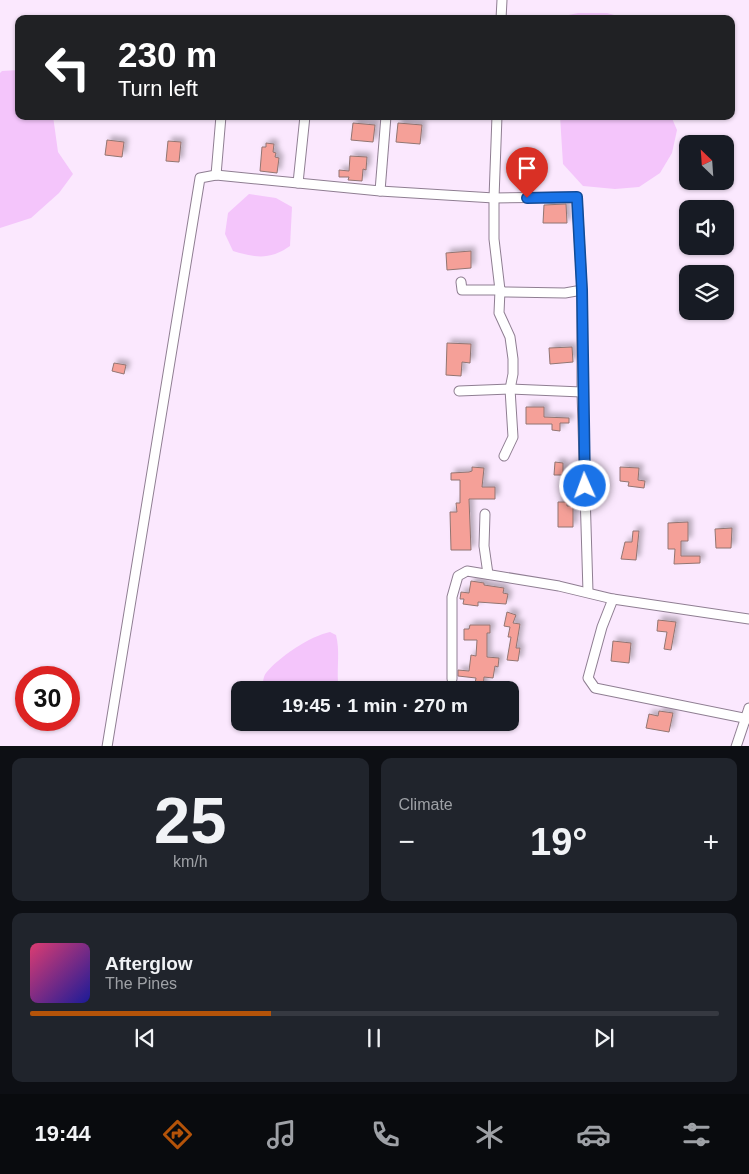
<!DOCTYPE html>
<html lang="en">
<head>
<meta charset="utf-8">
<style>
  body { margin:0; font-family:Helvetica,sans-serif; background:#20242c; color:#f1f3f6; height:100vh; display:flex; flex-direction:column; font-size:19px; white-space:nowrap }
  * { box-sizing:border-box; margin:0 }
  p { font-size:16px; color:#9ea1a6 }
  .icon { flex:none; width:28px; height:28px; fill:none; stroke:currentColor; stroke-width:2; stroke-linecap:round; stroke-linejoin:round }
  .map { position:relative; height:746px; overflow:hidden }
  .panel { display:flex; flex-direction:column; gap:12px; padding:12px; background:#0d0f14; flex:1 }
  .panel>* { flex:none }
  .banner { position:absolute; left:15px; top:15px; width:720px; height:105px; border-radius:10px; box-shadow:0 1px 4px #0004; background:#202124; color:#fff; overflow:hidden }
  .needle { width:32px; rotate:335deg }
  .tools { position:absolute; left:679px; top:135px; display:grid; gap:10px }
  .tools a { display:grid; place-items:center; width:55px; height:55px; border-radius:10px; background:#171b24; box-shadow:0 1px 4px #0004; font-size:25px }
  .speed { position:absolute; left:15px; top:666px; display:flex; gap:10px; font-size:25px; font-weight:700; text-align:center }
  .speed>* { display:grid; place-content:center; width:65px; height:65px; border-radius:50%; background:#171b24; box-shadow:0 1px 4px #0004; line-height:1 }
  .speed .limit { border:8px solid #d22; background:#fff; color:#111 }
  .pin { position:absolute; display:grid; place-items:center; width:42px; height:42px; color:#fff; margin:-51px -21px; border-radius:50% 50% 50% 0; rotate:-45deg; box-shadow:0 0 5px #0007 }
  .pin .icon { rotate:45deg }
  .me { position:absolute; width:55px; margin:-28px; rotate:358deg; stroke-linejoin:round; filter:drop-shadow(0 0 4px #0008) }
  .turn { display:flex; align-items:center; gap:18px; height:105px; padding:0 20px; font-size:22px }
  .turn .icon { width:65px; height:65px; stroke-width:2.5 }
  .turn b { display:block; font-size:35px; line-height:42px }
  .big { font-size:38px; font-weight:800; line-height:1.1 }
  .panel .card { flex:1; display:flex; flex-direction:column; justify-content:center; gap:8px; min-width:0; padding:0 18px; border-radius:10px; background:#20242c }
  .panel .dial { align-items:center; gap:0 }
  .dial b { font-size:65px; line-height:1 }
  .song { display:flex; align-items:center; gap:15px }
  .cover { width:60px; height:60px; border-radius:8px; background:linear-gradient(135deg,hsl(340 70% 55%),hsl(240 70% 35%)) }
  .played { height:5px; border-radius:2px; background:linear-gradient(90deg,#b45309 35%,#363941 35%) }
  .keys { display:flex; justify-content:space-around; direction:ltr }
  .heat { display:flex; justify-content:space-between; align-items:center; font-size:28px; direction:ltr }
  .panel .tiles { flex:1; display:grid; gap:12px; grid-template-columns:1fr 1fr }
  .card:last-child { grid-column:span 2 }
  .trip { position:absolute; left:231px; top:681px; width:288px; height:50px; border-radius:10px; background:#171b24; box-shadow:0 1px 4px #0004; font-weight:800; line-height:50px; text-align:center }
  .tabs { display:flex; height:80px; justify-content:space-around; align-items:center; background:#090b0e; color:#9ea1a6 }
  .tabs .icon { width:35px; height:35px }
  .tabs .on { color:#b45309 }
  .tabs b { font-size:22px; color:#f1f3f6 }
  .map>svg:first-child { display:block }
  .green { fill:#f4c5fb }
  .building { fill:#f5a098; stroke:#927572; filter:url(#shadow) }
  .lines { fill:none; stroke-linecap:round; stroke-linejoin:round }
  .minor-casing { stroke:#8f7e92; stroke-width:11 }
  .minor { stroke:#fff; stroke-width:9 }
  .route-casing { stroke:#114b97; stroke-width:12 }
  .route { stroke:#1a73e8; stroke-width:9 }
</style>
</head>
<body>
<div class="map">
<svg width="749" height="747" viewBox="0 0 749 747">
  <defs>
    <filter id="shadow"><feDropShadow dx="4" dy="-4" stdDeviation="2.5" flood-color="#0004"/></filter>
  </defs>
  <rect width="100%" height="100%" fill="#fbe8fe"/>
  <!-- green -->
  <g class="green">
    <path d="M 578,13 L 607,13 L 629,19 L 549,19 Z"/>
    <path d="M 19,70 L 19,116 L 53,116 L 58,152 L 73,174 L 59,193 L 31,218 L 0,228 L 0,73 L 2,71 Z"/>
    <path d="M 560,116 L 671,116 L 677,130 L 672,153 L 660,173 L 639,187 L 615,189 L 583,186 L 563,164 Z"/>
    <path d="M 249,194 L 276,198 L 292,207 L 290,246 C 270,260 256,258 233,251 L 225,234 L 228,213 Z"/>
    <path d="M 330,632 L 336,635 C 340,650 337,666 338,682 L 331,690 L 311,690 L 296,688 L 281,690 L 262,688 C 263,683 263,677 266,673 C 279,657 310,636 330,632 Z"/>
  </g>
  <!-- building -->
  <g class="building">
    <path d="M 353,123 L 375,125 L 373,142 L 351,140 Z"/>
    <path d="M 398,123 L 422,125 L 420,144 L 396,142 Z"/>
    <path d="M 107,140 L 124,142 L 122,157 L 105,155 Z"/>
    <path d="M 168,141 L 181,142 L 179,162 L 166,161 Z"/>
    <path d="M 266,143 L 274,144 L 273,152 L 276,153 L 275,157 L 279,158 L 277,173 L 260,171 L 262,147 L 266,147 Z"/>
    <path d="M 350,156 L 367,157 L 366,170 L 363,169 L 362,181 L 348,180 L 349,177 L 339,177 L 339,170 L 349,171 Z"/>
    <path d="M 566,204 L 567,223 L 543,223 L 544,205 Z"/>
    <path d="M 471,251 L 471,268 L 447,270 L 446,253 Z"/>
    <path d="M 447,343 L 471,344 L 470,363 L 462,362 L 461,376 L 446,375 Z"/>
    <path d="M 572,347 L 573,362 L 550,364 L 549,348 Z"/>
    <path d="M 114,363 L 126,365 L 124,374 L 112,371 Z"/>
    <path d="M 526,407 L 544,407 L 544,417 L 569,418 L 569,423 L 560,423 L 560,431 L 552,430 L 552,424 L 526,424 Z"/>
    <path d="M 555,462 L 563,463 L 563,475 L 554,475 Z"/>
    <path d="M 472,467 L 484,468 L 482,487 L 495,487 L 495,499 L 469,499 L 471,550 L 451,550 L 450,512 L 457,512 L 456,503 L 460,503 L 460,480 L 451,480 L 451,473 L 469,472 L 472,471 Z"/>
    <path d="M 620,467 L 639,468 L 638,480 L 645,481 L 644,488 L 628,486 L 629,482 L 620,481 Z"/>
    <path d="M 558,502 L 567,502 L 567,506 L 573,506 L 573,527 L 558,527 Z"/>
    <path d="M 688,522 L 688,541 L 681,541 L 681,556 L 700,556 L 700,563 L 674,564 L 675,549 L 668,549 L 668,523 Z"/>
    <path d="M 732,528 L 731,548 L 716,548 L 715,529 Z"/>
    <path d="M 633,531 L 639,531 L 636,560 L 621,559 L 625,542 L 632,542 Z"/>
    <path d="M 471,581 L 484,583 L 484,585 L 504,588 L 503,593 L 508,594 L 506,604 L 478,602 L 478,606 L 463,604 L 464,599 L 460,599 L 461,592 L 469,593 Z"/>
    <path d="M 507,612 L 516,615 L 513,623 L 520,624 L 516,648 L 520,648 L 518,661 L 507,660 L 511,637 L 508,637 L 510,627 L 504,626 Z"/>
    <path d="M 658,620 L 676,622 L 671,650 L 664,649 L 667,632 L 657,631 Z"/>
    <path d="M 470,625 L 490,625 L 490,633 L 487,633 L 487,657 L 499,658 L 498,667 L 495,666 L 493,678 L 484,677 L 483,690 L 474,689 L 476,678 L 458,676 L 458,670 L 469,671 L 471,655 L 476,656 L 477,640 L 464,640 L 464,629 L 469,629 Z"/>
    <path d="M 613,641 L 631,643 L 629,663 L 611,661 Z"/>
    <path d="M 659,711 L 673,713 L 669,732 L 646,728 L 649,714 L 658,716 Z"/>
  </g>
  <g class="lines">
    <defs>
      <g id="minor">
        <path d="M 501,19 L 502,0"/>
        <path d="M 497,116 L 494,198 L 494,239 L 500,290 L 499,313 L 510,337 L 513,359 L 513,374 L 510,389 L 513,437 L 504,456"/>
        <path d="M 216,175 L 221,116"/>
        <path d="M 298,183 L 305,116"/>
        <path d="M 380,191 L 386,116"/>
        <path d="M 582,290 L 582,392 L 588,592"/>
        <path d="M 459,391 L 510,389 L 582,392"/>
        <path d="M 485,514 L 484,546 L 488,574"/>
        <path d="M 613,599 L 602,627 L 588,678 L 595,688 L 749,719"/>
        <path d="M 452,679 L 452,597 L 458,576 L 467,571 L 559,586 L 613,599 L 749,619"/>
        <path d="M 107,747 L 200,178 L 216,175 L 380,191 L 494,198 L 577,197 L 582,290 L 565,293 L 504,292 L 500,290 L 462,290 L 461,282"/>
        <path d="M 736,747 L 749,708"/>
      </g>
    </defs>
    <!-- minor casing -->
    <use href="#minor" class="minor-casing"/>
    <!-- minor -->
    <use href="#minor" class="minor"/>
  </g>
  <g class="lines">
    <defs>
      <path id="route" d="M 527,198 L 577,197 L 582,290 L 585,486"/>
    </defs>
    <!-- route casing -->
    <use href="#route" class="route-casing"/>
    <!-- route -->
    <use href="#route" class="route"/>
  </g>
</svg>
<div class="tools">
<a><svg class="needle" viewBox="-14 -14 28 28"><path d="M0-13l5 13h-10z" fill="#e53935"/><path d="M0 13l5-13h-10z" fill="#9ea1a6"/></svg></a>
<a><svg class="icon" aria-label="sound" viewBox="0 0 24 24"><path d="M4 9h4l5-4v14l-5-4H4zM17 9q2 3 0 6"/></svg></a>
<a><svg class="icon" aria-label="layers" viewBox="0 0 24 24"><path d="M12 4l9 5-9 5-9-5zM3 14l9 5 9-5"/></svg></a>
</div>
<div class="speed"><div class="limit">30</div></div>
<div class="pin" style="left:527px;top:198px;background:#d93025"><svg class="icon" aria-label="arrive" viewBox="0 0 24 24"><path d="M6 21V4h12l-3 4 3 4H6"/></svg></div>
<svg class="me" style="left:585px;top:486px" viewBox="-20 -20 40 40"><circle r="17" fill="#1a73e8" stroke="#fff" stroke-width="3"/><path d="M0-11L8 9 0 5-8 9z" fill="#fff"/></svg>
<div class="trip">19:45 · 1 min · 270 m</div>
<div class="banner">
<div class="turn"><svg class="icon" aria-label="left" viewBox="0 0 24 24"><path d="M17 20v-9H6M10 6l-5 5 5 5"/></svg><div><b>230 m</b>Turn left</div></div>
</div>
</div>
<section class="panel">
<div class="tiles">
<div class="card dial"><b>25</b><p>km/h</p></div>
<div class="card"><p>Climate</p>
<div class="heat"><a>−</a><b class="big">19°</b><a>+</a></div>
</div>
<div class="card">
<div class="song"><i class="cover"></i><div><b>Afterglow</b><p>The Pines</p></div></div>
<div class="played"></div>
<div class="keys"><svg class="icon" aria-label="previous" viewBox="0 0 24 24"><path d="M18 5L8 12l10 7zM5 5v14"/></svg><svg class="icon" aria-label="pause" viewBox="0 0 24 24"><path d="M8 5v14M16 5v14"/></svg><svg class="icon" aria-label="next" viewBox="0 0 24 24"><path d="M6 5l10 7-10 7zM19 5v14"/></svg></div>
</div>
</div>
</section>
<nav class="tabs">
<b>19:44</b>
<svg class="icon on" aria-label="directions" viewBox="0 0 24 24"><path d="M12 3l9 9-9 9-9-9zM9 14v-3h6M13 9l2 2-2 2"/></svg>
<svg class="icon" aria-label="music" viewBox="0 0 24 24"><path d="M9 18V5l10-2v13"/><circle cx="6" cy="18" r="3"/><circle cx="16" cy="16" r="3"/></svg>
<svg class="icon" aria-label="phone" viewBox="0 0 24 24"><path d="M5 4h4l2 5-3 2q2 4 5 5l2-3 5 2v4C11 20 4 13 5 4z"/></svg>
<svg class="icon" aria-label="climate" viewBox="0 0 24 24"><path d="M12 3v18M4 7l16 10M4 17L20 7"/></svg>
<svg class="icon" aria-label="car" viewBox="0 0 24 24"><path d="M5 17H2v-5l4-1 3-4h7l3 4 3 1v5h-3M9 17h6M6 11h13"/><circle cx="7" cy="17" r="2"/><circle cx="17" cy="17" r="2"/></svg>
<svg class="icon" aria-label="filters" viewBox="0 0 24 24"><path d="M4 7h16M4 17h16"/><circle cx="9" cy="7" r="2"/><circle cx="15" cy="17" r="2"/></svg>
</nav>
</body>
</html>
